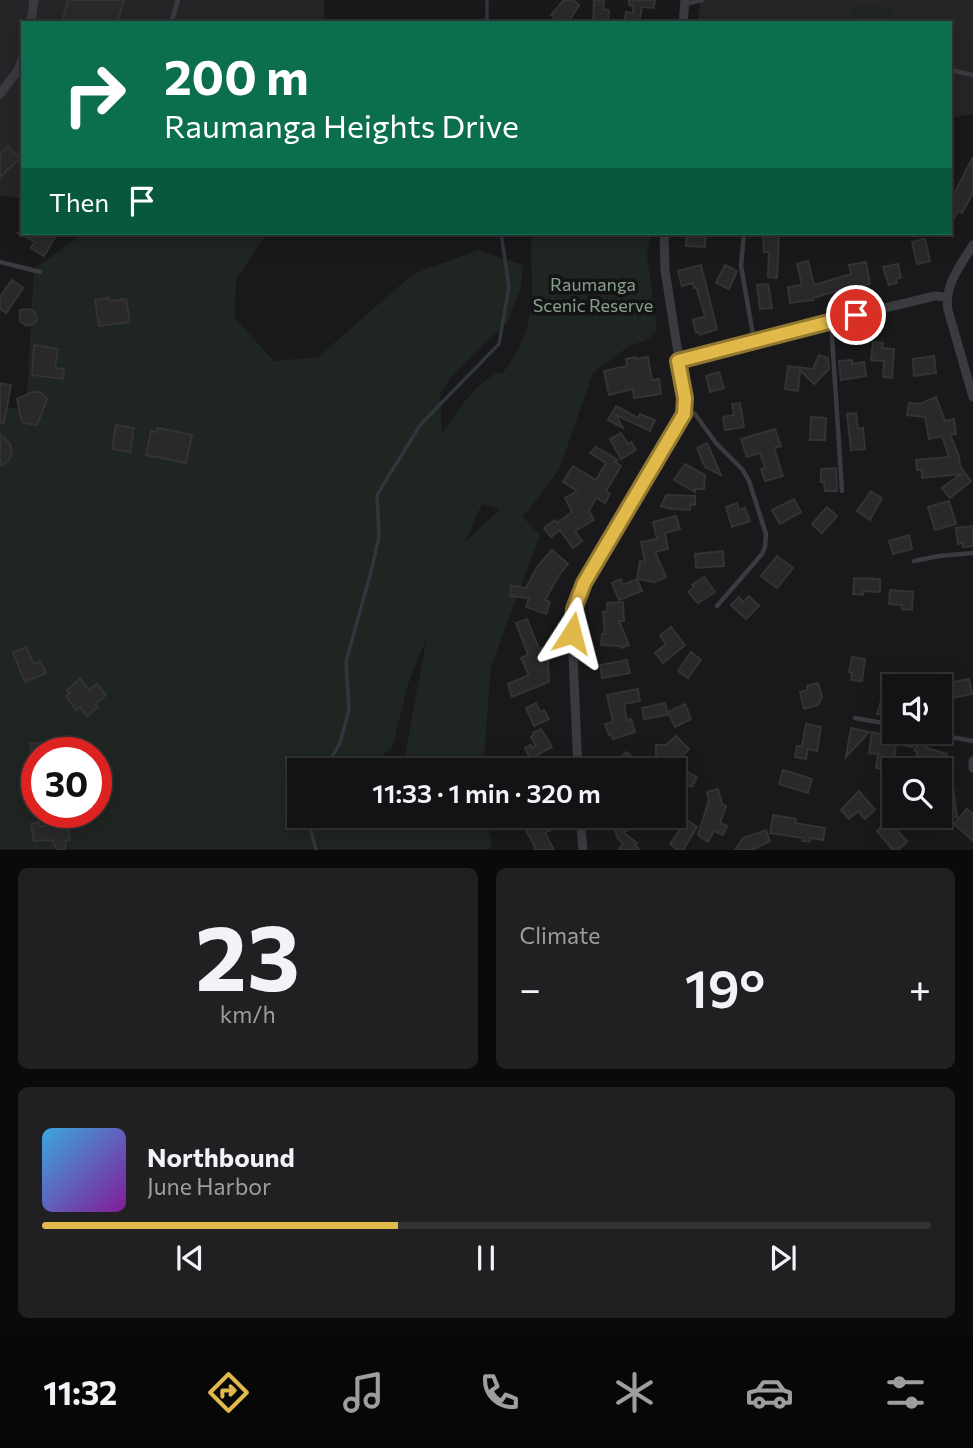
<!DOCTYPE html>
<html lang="en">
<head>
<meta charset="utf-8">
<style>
  body { margin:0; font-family:Commissioner,sans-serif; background:#202022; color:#f1f3f6; height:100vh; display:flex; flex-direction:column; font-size:26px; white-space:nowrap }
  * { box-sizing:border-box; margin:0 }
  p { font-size:23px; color:#9d9ea0 }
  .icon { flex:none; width:38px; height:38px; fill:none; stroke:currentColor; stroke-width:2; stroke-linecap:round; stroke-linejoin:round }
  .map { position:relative; height:850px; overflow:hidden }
  .details { display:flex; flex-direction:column; gap:18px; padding:18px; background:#0a0a0b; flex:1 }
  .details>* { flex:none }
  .hud { position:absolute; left:21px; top:21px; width:931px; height:214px; border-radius:0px; box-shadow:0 4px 18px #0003,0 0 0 2px #323234; background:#0b6e4f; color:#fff; overflow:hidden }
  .tools { position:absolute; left:882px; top:674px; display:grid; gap:14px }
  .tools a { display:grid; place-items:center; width:70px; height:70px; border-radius:0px; background:#131214; box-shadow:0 4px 18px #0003,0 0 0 2px #323234; font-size:35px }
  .speed { position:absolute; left:21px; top:737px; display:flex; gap:14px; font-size:35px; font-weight:700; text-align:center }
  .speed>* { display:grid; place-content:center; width:91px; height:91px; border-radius:50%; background:#131214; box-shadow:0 4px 18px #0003,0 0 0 2px #323234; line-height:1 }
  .speed .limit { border:10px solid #d22; background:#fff; color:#111 }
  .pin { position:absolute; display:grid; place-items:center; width:60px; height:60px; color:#fff; margin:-30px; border:4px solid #fff; border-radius:50%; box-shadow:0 2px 7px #0007 }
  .me { position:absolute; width:77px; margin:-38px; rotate:9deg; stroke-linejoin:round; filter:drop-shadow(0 0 5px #0008) }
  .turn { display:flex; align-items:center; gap:24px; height:147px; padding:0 28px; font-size:32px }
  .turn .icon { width:91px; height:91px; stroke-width:2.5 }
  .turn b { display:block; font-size:49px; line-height:60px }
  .then { display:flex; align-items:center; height:66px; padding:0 28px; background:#0003; gap:14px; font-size:26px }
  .big { font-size:52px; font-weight:600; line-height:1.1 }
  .details .tile { flex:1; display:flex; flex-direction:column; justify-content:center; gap:10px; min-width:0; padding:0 24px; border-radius:10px; background:#202022 }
  .details .dial { align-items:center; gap:0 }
  .dial b { font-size:91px; line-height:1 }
  .song { display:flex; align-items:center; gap:21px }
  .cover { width:84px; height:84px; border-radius:10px; background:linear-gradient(135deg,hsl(200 70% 55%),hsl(290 70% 35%)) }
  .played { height:7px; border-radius:4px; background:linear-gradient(90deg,#e1b84a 40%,#323234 40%) }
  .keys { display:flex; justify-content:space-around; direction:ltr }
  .heat { display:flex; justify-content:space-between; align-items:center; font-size:38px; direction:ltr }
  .details .tiles { flex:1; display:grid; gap:18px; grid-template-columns:1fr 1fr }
  .tile:last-child { grid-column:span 2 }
  .trip { position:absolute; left:287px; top:758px; width:399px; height:70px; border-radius:0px; background:#131214; box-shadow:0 4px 18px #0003,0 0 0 2px #323234; font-weight:600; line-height:70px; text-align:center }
  .dock { display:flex; height:112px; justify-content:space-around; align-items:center; background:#080708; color:#9d9ea0 }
  .dock .icon { width:49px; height:49px }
  .dock .on { color:#e1b84a }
  .dock b { font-size:32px; color:#f1f3f6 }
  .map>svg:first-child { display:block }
  .built { fill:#252527 }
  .green { fill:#1f2520; fill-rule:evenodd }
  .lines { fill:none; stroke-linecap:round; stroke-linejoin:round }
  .stream { stroke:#30363d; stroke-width:3.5 }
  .building { fill:#29292b; stroke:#333336; stroke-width:2 }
  .lane { stroke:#3a3a3f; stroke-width:4.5 }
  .street { stroke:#3a3a3f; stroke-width:9 }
  .route-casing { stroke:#927830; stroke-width:18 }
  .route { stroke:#e1b84a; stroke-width:12 }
  .labels { text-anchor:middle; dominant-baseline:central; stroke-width:7; stroke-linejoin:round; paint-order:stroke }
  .park-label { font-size:18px; fill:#85a289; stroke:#141315 }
</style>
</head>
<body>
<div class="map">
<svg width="973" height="850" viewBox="0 0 973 850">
  <rect width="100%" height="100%" fill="#19181a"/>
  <!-- built -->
  <g class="built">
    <path d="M 0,0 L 324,0 L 324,23 L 23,23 L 23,199 L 0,195 Z"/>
    <path d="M 700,0 L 973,0 L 973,114 L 950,118 L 950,23 L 698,23 Z"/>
  </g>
  <!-- green -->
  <g class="green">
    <path d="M 855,3 L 892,10 L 889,23 L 852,20 Z"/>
    <path d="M 83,233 L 267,233 L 236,280 L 235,318 L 274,361 L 318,357 L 413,274 L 478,250 L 523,265 L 521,288 L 508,321 L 453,375 L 440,394 L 442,434 C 454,416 480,374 503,372 C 541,325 530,289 531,233 L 651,233 L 647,255 L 657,330 L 647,340 L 629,346 L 593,373 L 559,470 L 523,517 L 540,535 L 491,667 L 483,770 L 386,770 L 404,760 L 427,637 L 407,687 L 392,748 L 374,762 L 362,755 L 362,770 L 299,770 L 299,816 L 487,816 L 492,849 L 0,849 L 0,406 L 26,410 L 34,269 ZM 482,504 L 500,509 L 465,542 ZM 37,752 L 96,752 L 96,812 L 37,812 Z"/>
  </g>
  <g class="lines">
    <!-- stream -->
    <g class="stream">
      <path d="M 487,0 L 487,23"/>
      <path d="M 324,770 L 340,743 L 349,710 L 346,662 L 372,568 L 379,536 L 377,495 L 420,425 L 499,344 L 509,287 L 501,233"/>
      <path d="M 307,816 L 316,850"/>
    </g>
  </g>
  <!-- building -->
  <g class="building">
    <path d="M 68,0 L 124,0 L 117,23 L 62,23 Z"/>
    <path d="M 564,0 L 573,0 L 579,5 L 568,23 L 560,23 L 551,15 Z"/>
    <path d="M 594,0 L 604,0 L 603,9 L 609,10 L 608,23 L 593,22 Z"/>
    <path d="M 629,0 L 655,0 L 654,8 L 642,7 L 639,23 L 624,23 L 626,12 L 633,13 L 633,6 L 629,5 Z"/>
    <path d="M 8,146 L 20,158 L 0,177 L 0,154 Z"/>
    <path d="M 973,157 L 973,193 L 962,213 L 958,211 L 950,225 L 950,194 L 953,196 Z"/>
    <path d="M 19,233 L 48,233 L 55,237 L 44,256 L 31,248 L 35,242 Z"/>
    <path d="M 686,233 L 706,233 L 705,247 L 686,246 Z"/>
    <path d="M 779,233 L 777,278 L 768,277 L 769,252 L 764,252 L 763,234 Z"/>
    <path d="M 925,239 L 930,261 L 917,264 L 912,242 Z"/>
    <path d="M 808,261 L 814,285 L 851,274 L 849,265 L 866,262 L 870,284 L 857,287 L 857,285 L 813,298 L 813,300 L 790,303 L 788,287 L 802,285 L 797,264 Z"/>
    <path d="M 898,264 L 901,278 L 896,279 L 897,283 L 889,285 L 883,267 Z"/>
    <path d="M 701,265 L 717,329 L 700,335 L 699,332 L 696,333 L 693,320 L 705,316 L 696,287 L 694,288 L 693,283 L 682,286 L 678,271 Z"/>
    <path d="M 725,265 L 737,271 L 729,289 L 716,283 Z"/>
    <path d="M 12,280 L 23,288 L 6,313 L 0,309 L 0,297 Z"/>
    <path d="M 768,284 L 772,308 L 760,309 L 757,285 Z"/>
    <path d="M 109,298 L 110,301 L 126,299 L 130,322 L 99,326 L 95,300 Z"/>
    <path d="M 30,309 L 34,311 L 37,319 L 35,323 L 27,326 L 20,321 L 20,310 Z"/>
    <path d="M 873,342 L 883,343 L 882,348 L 894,349 L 892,378 L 883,377 L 884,361 L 871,360 Z"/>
    <path d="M 34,345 L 58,349 L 55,368 L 64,369 L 63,379 L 32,375 Z"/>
    <path d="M 819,355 L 828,358 L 829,369 L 814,384 L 800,370 L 798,391 L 785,389 L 788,366 L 813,369 Z"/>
    <path d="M 934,356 L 936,373 L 914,376 L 913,359 Z"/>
    <path d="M 636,357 L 636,359 L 648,357 L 652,380 L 659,379 L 661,394 L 634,398 L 633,389 L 609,395 L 604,371 L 627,366 L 626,359 Z"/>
    <path d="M 852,360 L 852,364 L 864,362 L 866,376 L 841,380 L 839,361 Z"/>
    <path d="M 719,372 L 724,388 L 710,392 L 706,376 Z"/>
    <path d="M 0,383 L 11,385 L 4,423 L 0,423 Z"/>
    <path d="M 32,392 L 40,392 L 47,399 L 37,425 L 24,423 L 21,419 L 17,399 Z"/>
    <path d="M 936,397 L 945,421 L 954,419 L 956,434 L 950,435 L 959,456 L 960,466 L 971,481 L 950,498 L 942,488 L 961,474 L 922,478 L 922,470 L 917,470 L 916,460 L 949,457 L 942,436 L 929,439 L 925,417 L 907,415 L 909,403 L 920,404 Z"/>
    <path d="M 740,403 L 744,427 L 725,430 L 723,417 L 734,415 L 732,404 Z"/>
    <path d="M 616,406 L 638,418 L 640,414 L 655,420 L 650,431 L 616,415 L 623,428 L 608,420 Z"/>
    <path d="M 856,413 L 858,429 L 863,428 L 865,449 L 851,450 L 847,414 Z"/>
    <path d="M 811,417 L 826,418 L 825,440 L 810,440 Z"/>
    <path d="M 116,425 L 134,428 L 130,452 L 112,449 Z"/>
    <path d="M 158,428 L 192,435 L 186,463 L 146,455 L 151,431 L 157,432 Z"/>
    <path d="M 775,429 L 781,446 L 774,448 L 783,476 L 765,481 L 761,469 L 765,468 L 760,453 L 747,457 L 741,439 Z"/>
    <path d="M 621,433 L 628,444 L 631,442 L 636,450 L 621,459 L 610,439 Z"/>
    <path d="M 0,434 L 10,444 L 12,454 L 8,461 L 0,466 Z"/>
    <path d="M 707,443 L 721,475 L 705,467 L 697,448 Z"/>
    <path d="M 596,447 L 618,460 L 615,462 L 621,466 L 606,491 L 610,494 L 605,503 L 596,498 L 589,511 L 594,520 L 575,531 L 582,541 L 573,548 L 560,530 L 551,537 L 544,528 L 555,520 L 557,523 L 572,512 L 565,498 L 577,491 L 563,482 L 573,466 L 596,480 L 606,463 L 590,453 Z"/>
    <path d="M 685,464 L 705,475 L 704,489 L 695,489 L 695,492 L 674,480 Z"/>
    <path d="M 836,468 L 837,491 L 825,491 L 824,482 L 821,482 L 821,469 Z"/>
    <path d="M 871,491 L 882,498 L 870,520 L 857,511 Z"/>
    <path d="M 666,495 L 695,496 L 695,505 L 691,504 L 690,510 L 671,509 L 661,506 Z"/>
    <path d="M 794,499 L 801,512 L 780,524 L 772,510 Z"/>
    <path d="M 949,501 L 956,524 L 935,530 L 928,507 Z"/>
    <path d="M 737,503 L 739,510 L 745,508 L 750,521 L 732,527 L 726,507 Z"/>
    <path d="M 827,507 L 837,516 L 822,533 L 812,524 Z"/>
    <path d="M 676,516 L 680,529 L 665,533 L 668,549 L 655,552 L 666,577 L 655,582 L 637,579 L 640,561 L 645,562 L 641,542 L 657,539 L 653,522 Z"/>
    <path d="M 973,526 L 973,546 L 963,547 L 963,543 L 958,544 L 956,528 Z"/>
    <path d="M 909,535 L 912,549 L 893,554 L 889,541 Z"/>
    <path d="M 552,550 L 568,564 L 558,577 L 545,600 L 550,602 L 546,614 L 526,607 L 529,598 L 510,596 L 511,586 L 526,588 L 537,567 Z"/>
    <path d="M 723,551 L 724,566 L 696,568 L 695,554 Z"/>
    <path d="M 777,556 L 793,568 L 777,588 L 761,576 Z"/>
    <path d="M 704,577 L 715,592 L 698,603 L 688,592 L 694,587 L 692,585 Z"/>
    <path d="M 854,578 L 880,579 L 880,592 L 863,591 L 863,595 L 853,594 Z"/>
    <path d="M 621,579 L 623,585 L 637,579 L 642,591 L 619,600 L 612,583 Z"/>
    <path d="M 890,590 L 913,592 L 912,610 L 902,609 L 902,605 L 889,604 Z"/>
    <path d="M 749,596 L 759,606 L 746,619 L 731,605 L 739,597 L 743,602 Z"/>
    <path d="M 623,602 L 624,621 L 619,621 L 629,645 L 621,648 L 620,646 L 601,645 L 602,634 L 605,634 L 603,612 L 608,611 L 607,603 Z"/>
    <path d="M 527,619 L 539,649 L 541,648 L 548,662 L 549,682 L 512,697 L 508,684 L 529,675 L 521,658 L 528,655 L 516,623 Z"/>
    <path d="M 671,627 L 685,645 L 663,663 L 655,653 L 666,644 L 660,636 Z"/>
    <path d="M 26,647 L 34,664 L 40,661 L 46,673 L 25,682 L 13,653 Z"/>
    <path d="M 691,652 L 701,660 L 688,678 L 678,671 Z"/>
    <path d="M 852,657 L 865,659 L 862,681 L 851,680 L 852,673 L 849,672 Z"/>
    <path d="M 627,660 L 630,673 L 602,678 L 600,665 Z"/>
    <path d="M 80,679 L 89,690 L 97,684 L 106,695 L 95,704 L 98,707 L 87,716 L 80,707 L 76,710 L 66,696 L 70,693 L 67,690 Z"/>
    <path d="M 969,679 L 972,694 L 948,699 L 944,684 Z"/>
    <path d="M 818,683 L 822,697 L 818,705 L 804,709 L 800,692 L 808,690 L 807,686 Z"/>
    <path d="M 638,689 L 640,701 L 624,704 L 627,721 L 631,719 L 635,732 L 613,739 L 611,734 L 609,735 L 605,724 L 613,722 L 607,695 Z"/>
    <path d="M 882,698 L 894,700 L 894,717 L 877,714 Z"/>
    <path d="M 536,703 L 540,712 L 544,710 L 549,719 L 534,726 L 526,708 Z"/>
    <path d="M 665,703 L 668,715 L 644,719 L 642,708 Z"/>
    <path d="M 685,704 L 691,719 L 675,727 L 668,712 Z"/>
    <path d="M 806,724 L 821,727 L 817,751 L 808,749 L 806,759 L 795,757 L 797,746 L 802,746 Z"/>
    <path d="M 851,728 L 869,732 L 846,757 Z"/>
    <path d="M 541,729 L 552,747 L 537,755 L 546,770 L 520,770 L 532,762 L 525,748 L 531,745 L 532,748 L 536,746 L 531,737 L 534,735 L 533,733 Z"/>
    <path d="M 872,732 L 914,741 L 913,747 L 896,744 L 893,768 L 894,777 L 885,775 L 886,770 L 876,768 L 878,754 L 869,753 Z"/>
    <path d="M 676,736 L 689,749 L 673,765 L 697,777 L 692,787 L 674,779 L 674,770 L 656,770 L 656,745 L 666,745 Z"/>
    <path d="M 59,741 L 60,752 L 31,752 L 30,744 Z"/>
    <path d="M 919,743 L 930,749 L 947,754 L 943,769 L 951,769 L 957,817 L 940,818 L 940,770 L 935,770 L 916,755 L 918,753 L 914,750 Z"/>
    <path d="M 626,752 L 636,759 L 638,766 L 626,770 L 611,770 L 609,763 L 620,759 Z"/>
    <path d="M 783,770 L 812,779 L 808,793 L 779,784 Z"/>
    <path d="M 718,789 L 722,804 L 726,806 L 720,823 L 727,826 L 723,835 L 714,831 L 708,842 L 698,835 L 709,800 L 707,792 Z"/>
    <path d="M 859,791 L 875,810 L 865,819 L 858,811 L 849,819 L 841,810 Z"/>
    <path d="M 967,809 L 973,814 L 973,841 L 954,824 Z"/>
    <path d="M 773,815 L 796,819 L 795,823 L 825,828 L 823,840 L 811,838 L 810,842 L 802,841 L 803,838 L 770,833 Z"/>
    <path d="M 618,816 L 636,816 L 640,826 L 623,832 L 637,843 L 635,845 L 640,850 L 618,850 L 623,843 L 618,839 L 612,822 L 620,820 Z"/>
    <path d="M 548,817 L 554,828 L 545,833 L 554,850 L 534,850 L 535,846 L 526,831 Z"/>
    <path d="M 687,820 L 697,827 L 683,850 L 678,850 L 670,844 Z"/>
    <path d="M 889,820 L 907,842 L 898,850 L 893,850 L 877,831 Z"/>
    <path d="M 39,822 L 40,827 L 57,823 L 57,826 L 64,825 L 65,829 L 68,828 L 70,840 L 66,840 L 65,850 L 57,850 L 52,840 L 34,841 L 31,824 Z"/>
    <path d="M 766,830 L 770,841 L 752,850 L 735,850 L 743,838 Z"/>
  </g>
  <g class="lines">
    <!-- lane -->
    <g class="lane">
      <path d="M 686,4 L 702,0"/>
      <path d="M 171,23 L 178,0"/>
      <path d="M 950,70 L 973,75"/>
      <path d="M 744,233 L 741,266 L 754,340"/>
      <path d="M 0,262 L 40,272"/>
      <path d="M 831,322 L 842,491"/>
      <path d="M 685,409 L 695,414 L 716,443 L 742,469 L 749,481 L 766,534 L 765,547 L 762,554 L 717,606"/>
      <path d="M 914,561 L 939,556 L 973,553"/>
      <path d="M 855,718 L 894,725"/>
      <path d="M 924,732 L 973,741"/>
    </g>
    <!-- street -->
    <g class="street">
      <path d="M 31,23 L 34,0"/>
      <path d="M 683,23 L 685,0"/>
      <path d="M 0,94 L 18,70 L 23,58"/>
      <path d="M 973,245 C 960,266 944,285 948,310 L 973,397"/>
      <path d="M 678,361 L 830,321 L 935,296 L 947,297"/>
      <path d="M 973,761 L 973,768"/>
      <path d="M 578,770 L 572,633 L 574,609 L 584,583 L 684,414 L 685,398 L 665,270 L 664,233"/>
      <path d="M 580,816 L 583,850"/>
    </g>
  </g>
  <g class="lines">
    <defs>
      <path id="route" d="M 572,633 L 574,609 L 584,583 L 684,414 L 685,398 L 678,361 L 856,315"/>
    </defs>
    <!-- route casing -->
    <use href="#route" class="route-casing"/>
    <!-- route -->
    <use href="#route" class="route"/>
  </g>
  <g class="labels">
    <!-- park labels -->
    <g class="park-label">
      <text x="593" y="284">Raumanga<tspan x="593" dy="21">Scenic Reserve</tspan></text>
    </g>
  </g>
</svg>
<div class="tools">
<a><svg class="icon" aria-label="sound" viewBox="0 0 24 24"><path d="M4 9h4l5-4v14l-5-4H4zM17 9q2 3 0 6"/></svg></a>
<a><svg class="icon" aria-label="search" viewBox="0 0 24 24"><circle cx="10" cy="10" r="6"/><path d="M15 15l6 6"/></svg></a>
</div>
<div class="speed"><div class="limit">30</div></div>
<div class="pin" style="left:856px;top:315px;background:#d93025"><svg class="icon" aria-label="arrive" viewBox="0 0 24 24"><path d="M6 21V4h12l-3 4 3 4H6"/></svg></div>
<svg class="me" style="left:572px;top:633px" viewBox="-20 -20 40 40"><path d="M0-17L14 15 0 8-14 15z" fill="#e1b84a" stroke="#fff" stroke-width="4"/></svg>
<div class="trip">11:33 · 1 min · 320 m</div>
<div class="hud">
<div class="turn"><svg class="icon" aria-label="right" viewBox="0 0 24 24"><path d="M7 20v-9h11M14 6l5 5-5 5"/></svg><div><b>200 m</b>Raumanga Heights Drive</div></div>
<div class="then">Then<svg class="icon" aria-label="arrive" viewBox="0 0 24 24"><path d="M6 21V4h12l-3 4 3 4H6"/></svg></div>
</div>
</div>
<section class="details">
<div class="tiles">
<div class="tile dial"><b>23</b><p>km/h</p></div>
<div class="tile"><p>Climate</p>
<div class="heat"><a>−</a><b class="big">19°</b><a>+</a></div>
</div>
<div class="tile">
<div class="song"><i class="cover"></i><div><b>Northbound</b><p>June Harbor</p></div></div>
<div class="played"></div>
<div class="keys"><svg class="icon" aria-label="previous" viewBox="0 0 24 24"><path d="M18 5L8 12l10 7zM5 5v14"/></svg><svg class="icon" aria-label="pause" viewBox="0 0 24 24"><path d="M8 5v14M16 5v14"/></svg><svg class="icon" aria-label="next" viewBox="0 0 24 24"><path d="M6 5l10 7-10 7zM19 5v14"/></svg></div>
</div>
</div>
</section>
<nav class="dock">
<b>11:32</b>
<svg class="icon on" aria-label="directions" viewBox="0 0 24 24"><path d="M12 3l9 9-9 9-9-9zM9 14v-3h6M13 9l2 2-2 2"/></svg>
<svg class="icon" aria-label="music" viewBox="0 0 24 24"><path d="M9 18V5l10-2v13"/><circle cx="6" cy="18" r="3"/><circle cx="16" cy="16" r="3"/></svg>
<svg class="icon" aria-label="phone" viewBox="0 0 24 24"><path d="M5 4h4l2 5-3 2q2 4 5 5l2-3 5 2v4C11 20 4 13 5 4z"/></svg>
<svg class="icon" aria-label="climate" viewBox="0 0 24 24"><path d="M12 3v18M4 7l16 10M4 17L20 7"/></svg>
<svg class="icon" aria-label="car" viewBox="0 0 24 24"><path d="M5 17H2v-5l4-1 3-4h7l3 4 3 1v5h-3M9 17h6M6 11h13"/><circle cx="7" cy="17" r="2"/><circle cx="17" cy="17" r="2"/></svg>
<svg class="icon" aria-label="filters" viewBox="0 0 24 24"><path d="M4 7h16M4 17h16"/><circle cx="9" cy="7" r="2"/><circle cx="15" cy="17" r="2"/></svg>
</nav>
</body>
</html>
